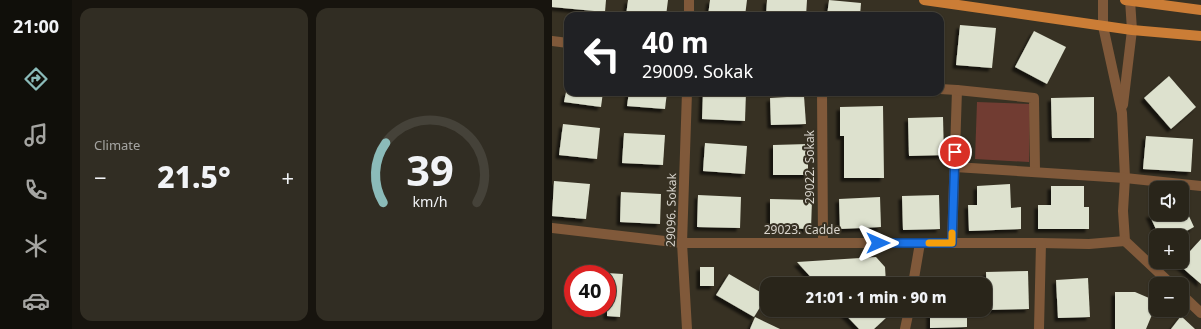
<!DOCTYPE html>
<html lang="en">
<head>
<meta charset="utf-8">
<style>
  body { margin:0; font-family:"Noto Sans",sans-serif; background:#312d23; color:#f1f3f6; height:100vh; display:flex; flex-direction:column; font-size:15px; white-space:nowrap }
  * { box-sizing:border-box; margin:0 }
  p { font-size:13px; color:#a5a5a2 }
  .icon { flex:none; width:22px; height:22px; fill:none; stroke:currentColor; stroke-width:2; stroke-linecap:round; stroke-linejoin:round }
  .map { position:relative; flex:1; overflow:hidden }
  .panel { display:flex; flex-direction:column; gap:8px; padding:8px; background:#17140e; width:480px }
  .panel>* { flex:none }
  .banner { position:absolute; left:12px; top:12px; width:380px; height:84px; border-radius:12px; box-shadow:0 1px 3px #0004,0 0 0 1px #454239; background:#202124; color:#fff; overflow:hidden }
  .tools { position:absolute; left:597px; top:181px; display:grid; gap:8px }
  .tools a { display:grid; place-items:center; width:40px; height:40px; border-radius:8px; background:#29251a; box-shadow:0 1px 3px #0004,0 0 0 1px #454239; font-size:20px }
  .speed { position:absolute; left:12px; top:265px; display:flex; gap:8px; font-size:20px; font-weight:700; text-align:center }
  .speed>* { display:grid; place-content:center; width:52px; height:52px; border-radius:50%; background:#29251a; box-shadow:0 1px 3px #0004,0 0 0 1px #454239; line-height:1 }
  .speed .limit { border:6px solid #d22; background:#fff; color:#111 }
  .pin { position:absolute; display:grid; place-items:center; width:34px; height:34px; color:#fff; margin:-17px; border:2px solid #fff; border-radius:50%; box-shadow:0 1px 4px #0007 }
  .me { position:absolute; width:44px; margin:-22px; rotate:90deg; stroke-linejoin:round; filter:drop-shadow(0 0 3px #0008) }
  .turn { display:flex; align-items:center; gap:14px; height:84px; padding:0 12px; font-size:18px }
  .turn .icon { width:52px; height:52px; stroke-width:2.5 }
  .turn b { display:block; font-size:28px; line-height:34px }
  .big { font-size:30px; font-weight:800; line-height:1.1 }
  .panel .card { flex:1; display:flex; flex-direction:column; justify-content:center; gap:6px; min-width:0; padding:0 14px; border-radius:12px; background:#312d23 }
  .panel .dial { align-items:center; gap:0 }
  .dial svg { height:104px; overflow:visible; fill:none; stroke:#454239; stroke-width:7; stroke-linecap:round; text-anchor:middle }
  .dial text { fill:#f1f3f6; stroke:none }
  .heat { display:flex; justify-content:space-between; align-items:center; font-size:22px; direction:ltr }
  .panel .tiles { flex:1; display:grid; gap:8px; grid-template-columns:repeat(2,1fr) }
  .trip { position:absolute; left:208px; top:277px; width:232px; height:40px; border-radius:12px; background:#29251a; box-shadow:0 1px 3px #0004,0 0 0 1px #454239; font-weight:800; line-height:40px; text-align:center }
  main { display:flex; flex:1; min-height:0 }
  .dock { display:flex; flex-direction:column; width:72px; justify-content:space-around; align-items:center; background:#100f0a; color:#a5a5a2 }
  .dock .icon { width:28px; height:28px }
  .dock .selected { color:#8bbbb9 }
  .dock b { font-size:18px; color:#f1f3f6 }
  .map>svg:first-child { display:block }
  .green { fill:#713c32 }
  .building { fill:#dde1ce; filter:url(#shadow) }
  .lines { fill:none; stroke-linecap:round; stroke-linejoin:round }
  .minor { stroke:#80593a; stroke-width:10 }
  .major { stroke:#cb7d36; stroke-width:10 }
  .route-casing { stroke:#114b97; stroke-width:10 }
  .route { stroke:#1a73e8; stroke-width:7 }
  .slow { stroke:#f59e0b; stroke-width:7 }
  .labels { text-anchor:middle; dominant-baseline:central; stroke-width:4; stroke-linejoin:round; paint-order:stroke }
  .street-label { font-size:12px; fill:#d9d5cd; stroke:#373123 }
</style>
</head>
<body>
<main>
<nav class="dock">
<b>21:00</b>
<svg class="icon selected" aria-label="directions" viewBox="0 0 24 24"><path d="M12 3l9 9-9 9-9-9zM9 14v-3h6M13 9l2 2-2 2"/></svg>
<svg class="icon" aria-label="music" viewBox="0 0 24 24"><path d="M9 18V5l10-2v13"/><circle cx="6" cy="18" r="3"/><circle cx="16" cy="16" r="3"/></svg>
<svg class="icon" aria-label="phone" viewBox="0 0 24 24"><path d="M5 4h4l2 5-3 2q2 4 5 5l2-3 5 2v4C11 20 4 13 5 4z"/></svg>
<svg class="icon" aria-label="climate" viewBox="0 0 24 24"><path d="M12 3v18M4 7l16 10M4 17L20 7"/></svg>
<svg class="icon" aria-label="car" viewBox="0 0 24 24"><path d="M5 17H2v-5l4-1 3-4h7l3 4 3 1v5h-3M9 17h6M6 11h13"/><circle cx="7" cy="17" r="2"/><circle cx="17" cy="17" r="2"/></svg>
</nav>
<section class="panel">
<div class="tiles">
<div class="card"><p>Climate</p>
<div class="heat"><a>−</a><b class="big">21.5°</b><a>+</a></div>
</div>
<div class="card dial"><svg viewBox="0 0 100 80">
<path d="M14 69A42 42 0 1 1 86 69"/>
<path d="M14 69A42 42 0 0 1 16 23" stroke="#8bbbb9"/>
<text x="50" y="56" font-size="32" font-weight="700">39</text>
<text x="50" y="72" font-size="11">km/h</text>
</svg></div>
</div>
</section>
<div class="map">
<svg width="649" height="329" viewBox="0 0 649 329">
  <defs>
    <filter id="shadow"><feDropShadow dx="-3.5" dy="3.5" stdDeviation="1" flood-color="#0009"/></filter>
  </defs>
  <rect width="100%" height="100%" fill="#373123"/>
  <!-- green -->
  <path class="green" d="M 425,102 L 478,104 L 477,162 L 423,159 Z"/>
  <!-- building -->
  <g class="building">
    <path d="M 0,0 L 54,0 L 53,12 L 0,7 Z"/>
    <path d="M 76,0 L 116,0 L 114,16 L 74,16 Z"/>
    <path d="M 158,0 L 195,0 L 193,16 L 156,16 Z"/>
    <path d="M 215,0 L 255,0 L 254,16 L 214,16 Z"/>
    <path d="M 277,0 L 309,3 L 308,16 L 275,16 Z"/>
    <path d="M 408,25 L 444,28 L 440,68 L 404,65 Z"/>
    <path d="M 482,31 L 514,47 L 495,84 L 463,67 Z"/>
    <path d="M 617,76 L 644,107 L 619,129 L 592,98 Z"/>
    <path d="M 14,92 L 51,92 L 49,107 L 12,102 Z"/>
    <path d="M 77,92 L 115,92 L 113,109 L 75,106 Z"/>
    <path d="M 151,92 L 194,92 L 193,121 L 150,119 Z"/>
    <path d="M 252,96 L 254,124 L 219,125 L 218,98 Z"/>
    <path d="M 542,97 L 542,138 L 500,138 L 499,98 Z"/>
    <path d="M 331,106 L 332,178 L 292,178 L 292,136 L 288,136 L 288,107 Z"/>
    <path d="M 391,117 L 392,155 L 357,156 L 356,118 Z"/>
    <path d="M 11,124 L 48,128 L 45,159 L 7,155 Z"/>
    <path d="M 72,133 L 113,135 L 111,165 L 70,163 Z"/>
    <path d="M 594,136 L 641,139 L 639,172 L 591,169 Z"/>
    <path d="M 153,143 L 195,146 L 193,174 L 151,171 Z"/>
    <path d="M 256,144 L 256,175 L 221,175 L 221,145 Z"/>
    <path d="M 2,181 L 38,184 L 34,219 L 0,216 Z"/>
    <path d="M 458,184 L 459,208 L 469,207 L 469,229 L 417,231 L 416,205 L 425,205 L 425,186 Z"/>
    <path d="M 499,186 L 532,186 L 532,207 L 537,207 L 537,229 L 486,229 L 486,205 L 499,205 Z"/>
    <path d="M 69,192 L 109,194 L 108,224 L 68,222 Z"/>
    <path d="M 146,195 L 189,197 L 188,228 L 145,227 Z"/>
    <path d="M 387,195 L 388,229 L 351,230 L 350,196 Z"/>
    <path d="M 328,197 L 329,227 L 288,229 L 287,199 Z"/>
    <path d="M 218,199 L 260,200 L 259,229 L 218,228 Z"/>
    <path d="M 597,214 L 636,214 L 642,227 L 625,236 L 607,236 Z"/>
    <path d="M 649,239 L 649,284 L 626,264 L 630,262 L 630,260 Z"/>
    <path d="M 324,257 L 333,267 L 334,284 L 265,284 L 245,262 Z"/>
    <rect x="148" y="267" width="14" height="19"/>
    <path d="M 476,271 L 477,309 L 435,310 L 434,272 Z"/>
    <path d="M 55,273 L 71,274 L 68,317 L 55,316 Z"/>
    <path d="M 177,274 L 215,296 L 202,317 L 164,295 Z"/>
    <path d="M 536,278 L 538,317 L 506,318 L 504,280 Z"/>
    <path d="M 563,292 L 583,292 L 604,301 L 604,305 L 594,329 L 563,329 Z"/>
    <path d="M 289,310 L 335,310 L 336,316 L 322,329 L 307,329 Z"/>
    <path d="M 378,310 L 415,310 L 415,327 L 378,328 Z"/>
    <path d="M 629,316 L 643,329 L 619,329 Z"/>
    <path d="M 203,317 L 228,329 L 198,329 Z"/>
  </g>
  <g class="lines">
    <!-- minor -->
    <g class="minor">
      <path d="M 551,0 L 551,26 L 570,113 L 573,178 L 571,211 L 573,241 L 619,284"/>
      <path d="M 137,16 L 137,0"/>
      <path d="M 0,41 L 16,43"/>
      <path d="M 388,89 L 405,90 L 400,243"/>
      <path d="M 405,90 L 482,98 L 483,172"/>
      <path d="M 135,92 L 130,243 L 135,329"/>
      <path d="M 270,92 L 271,242"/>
      <path d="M 571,105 L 580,30 L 578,0"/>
      <path d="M 403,167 L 573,178 L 649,186"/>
      <path d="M 0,228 L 130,243 L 489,243 L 537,244 L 573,241"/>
      <path d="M 361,284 L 368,243"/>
      <path d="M 630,295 L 649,313"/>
      <path d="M 353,329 L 357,310"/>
      <path d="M 487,329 L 489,243"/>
    </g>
    <!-- major -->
    <g class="major">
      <path d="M 372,0 L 580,30 L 649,36"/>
      <path d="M 573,0 L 649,10"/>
    </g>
  </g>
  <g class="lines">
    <defs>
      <path id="route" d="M 326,243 L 400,243 L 403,152"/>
    </defs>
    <!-- route casing -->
    <use href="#route" class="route-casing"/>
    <!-- route -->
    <use href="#route" class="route"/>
    <!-- slow -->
    <path class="slow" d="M 377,243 L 400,243 L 400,233"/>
  </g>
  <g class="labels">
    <!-- street labels -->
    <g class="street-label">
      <text transform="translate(257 167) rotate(-90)">29022. Sokak</text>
      <text transform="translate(119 210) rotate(-89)">29096. Sokak</text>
      <text x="250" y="229">29023. Cadde</text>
    </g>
  </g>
</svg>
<div class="tools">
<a><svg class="icon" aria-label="sound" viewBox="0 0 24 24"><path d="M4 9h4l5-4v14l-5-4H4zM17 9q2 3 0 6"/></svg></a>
<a>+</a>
<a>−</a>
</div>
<div class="speed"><div class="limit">40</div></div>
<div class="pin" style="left:403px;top:152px;background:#d93025"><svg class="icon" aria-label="arrive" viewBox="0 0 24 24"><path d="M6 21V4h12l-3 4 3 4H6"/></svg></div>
<svg class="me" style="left:326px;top:243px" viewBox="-20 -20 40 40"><path d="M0-17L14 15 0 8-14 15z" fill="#1a73e8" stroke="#fff" stroke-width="4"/></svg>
<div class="trip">21:01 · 1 min · 90 m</div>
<div class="banner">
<div class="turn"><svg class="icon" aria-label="left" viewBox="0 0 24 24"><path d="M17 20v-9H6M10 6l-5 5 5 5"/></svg><div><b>40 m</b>29009. Sokak</div></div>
</div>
</div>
</main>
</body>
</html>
